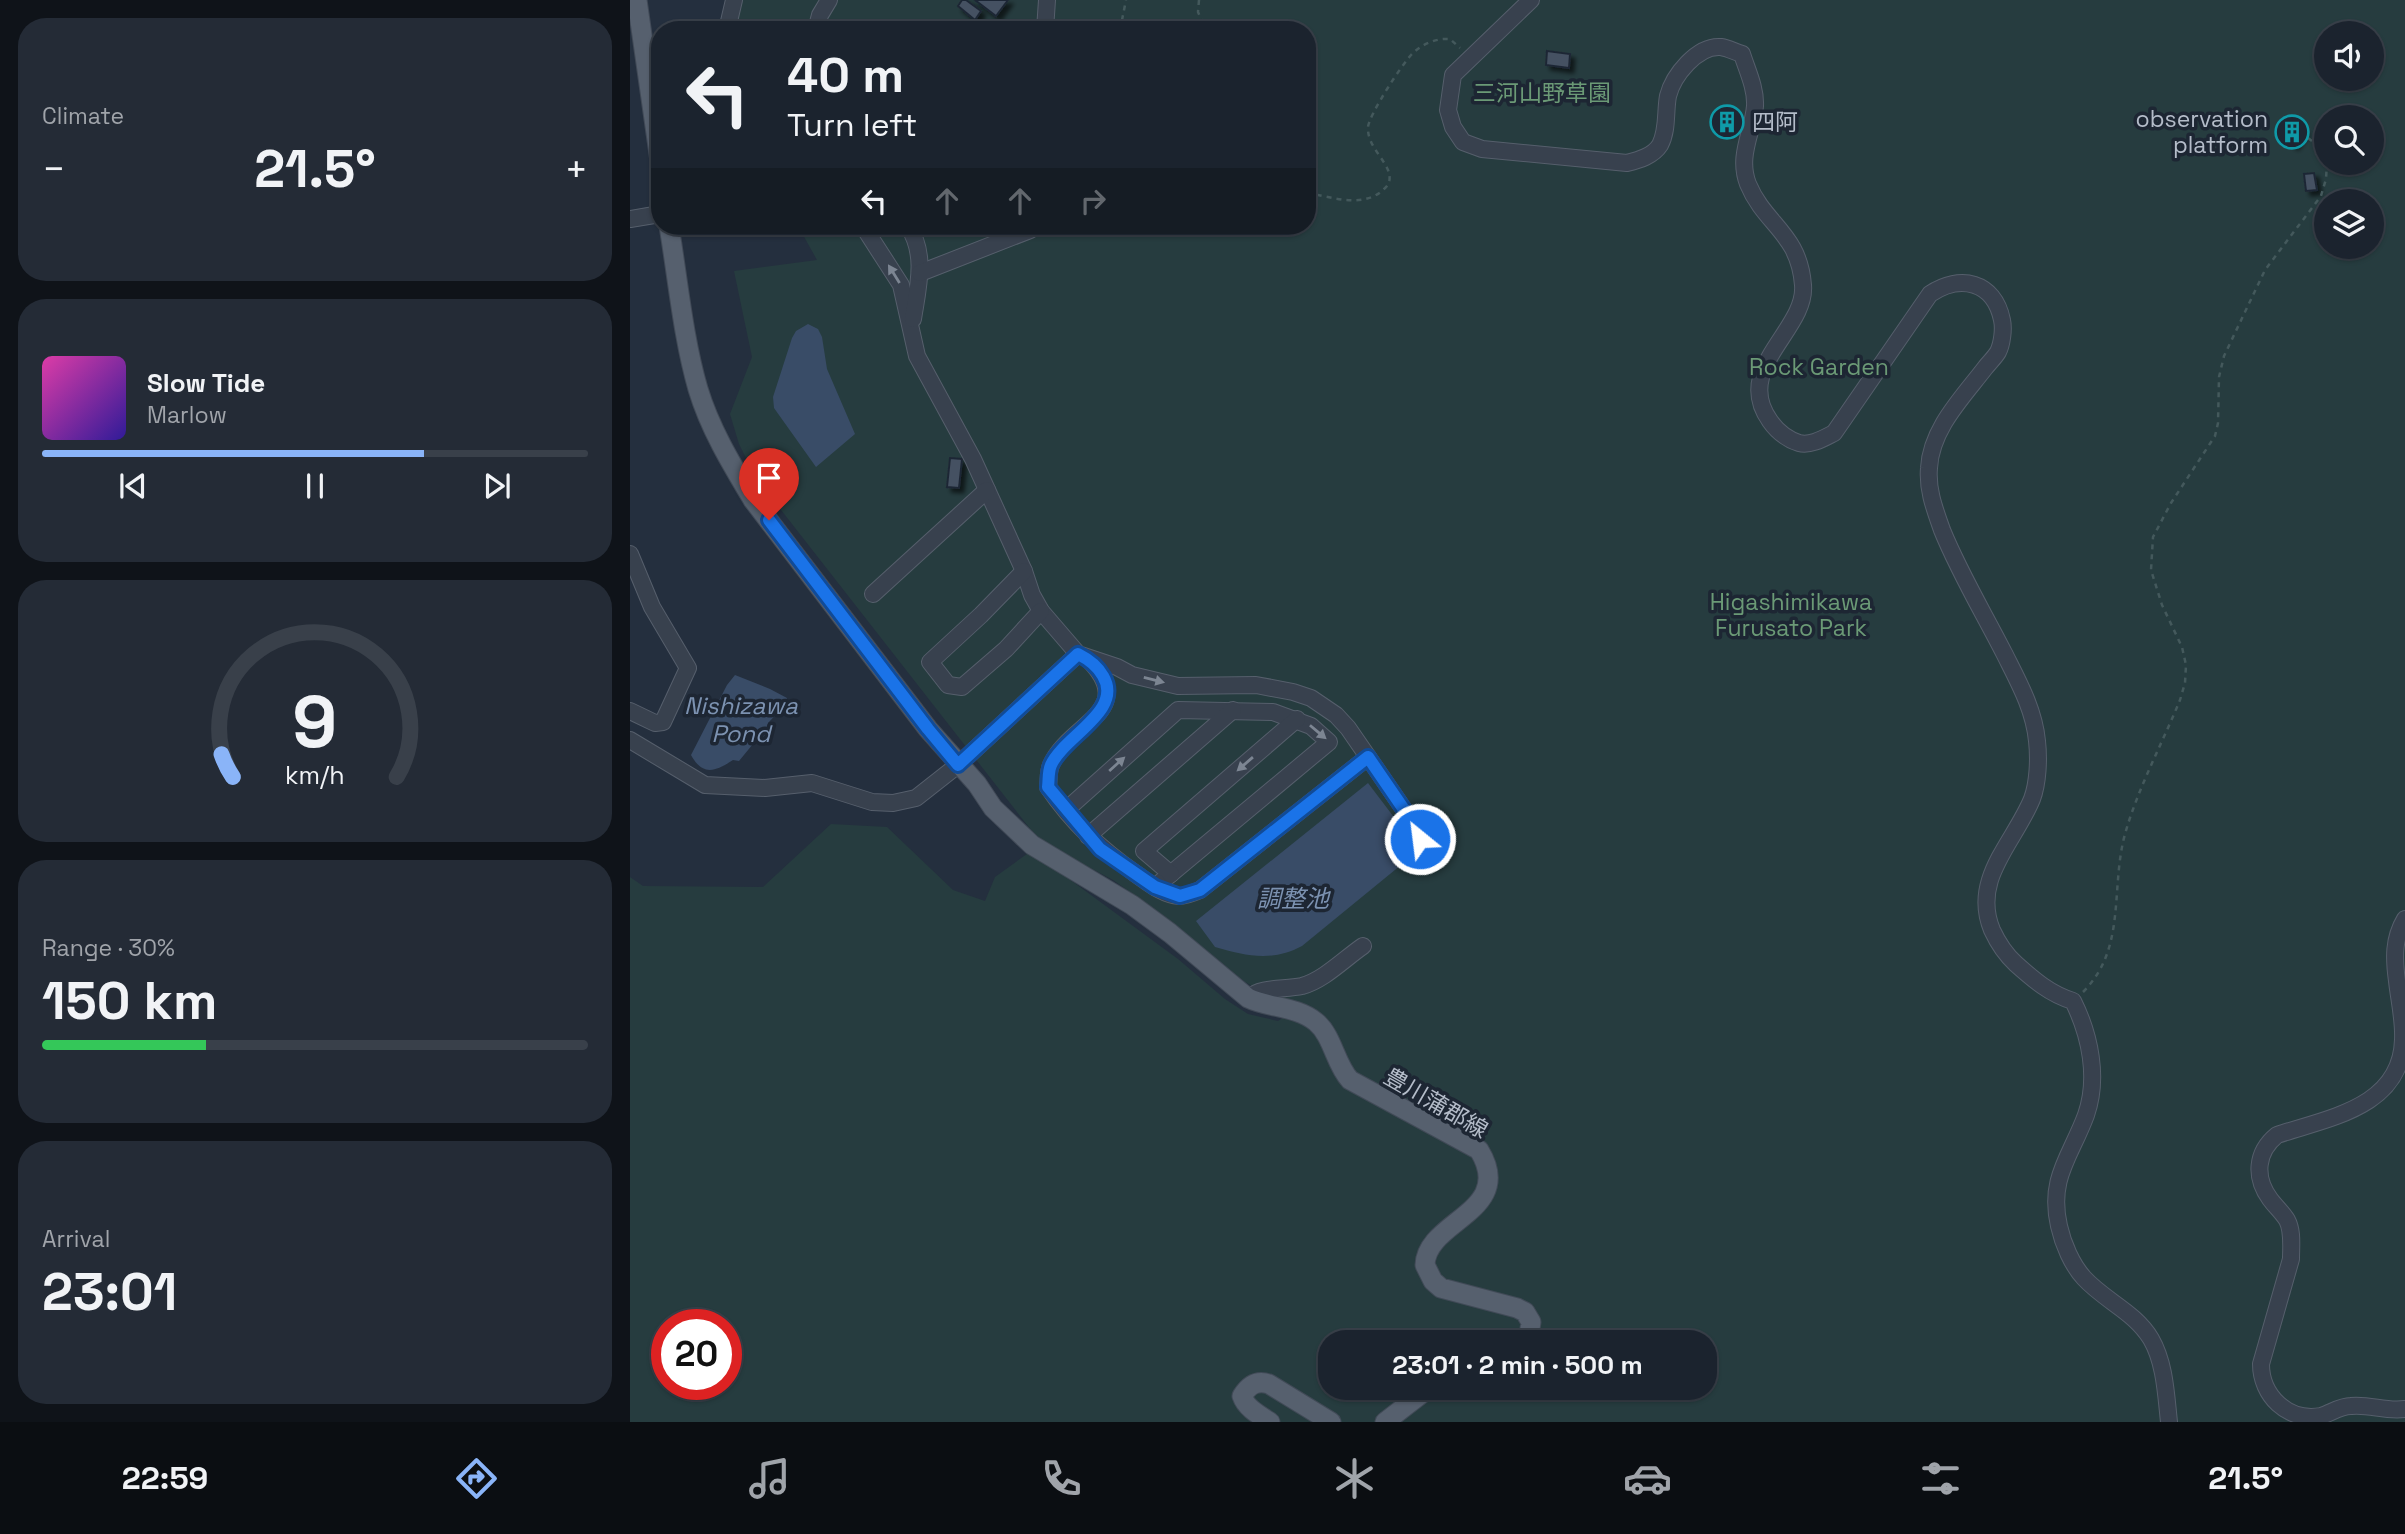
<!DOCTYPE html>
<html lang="en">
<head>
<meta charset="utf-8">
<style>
  body { margin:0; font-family:"Space Grotesk","Noto Sans JP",sans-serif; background:#242b36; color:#f1f3f6; height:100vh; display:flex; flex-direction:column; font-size:26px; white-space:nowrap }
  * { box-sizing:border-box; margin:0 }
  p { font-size:23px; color:#a0a4aa }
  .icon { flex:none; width:38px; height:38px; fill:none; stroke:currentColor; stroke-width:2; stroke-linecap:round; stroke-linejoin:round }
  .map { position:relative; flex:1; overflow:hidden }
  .panel { display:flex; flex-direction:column; gap:18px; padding:18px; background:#0f1319; width:630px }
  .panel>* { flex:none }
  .banner { position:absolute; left:21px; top:21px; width:665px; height:214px; border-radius:28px; box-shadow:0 2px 5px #0004,0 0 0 2px #39404a; background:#1b232e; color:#f1f3f6; overflow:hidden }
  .tools { position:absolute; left:1684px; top:21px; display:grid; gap:14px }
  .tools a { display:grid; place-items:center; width:70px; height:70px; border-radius:50%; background:#1b232e; box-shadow:0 2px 5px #0004,0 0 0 2px #39404a; font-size:35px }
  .speed { position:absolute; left:21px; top:1309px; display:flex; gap:14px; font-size:35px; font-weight:700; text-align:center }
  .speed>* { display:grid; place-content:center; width:91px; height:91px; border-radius:50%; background:#1b232e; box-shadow:0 2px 5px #0004,0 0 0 2px #39404a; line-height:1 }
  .speed .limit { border:10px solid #d22; background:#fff; color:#111 }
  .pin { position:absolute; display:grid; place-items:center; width:60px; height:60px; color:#fff; margin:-72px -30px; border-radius:50% 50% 50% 0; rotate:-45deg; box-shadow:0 0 7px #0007 }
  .pin .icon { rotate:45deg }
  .me { position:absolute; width:77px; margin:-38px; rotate:331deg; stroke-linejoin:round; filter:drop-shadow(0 0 5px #0008) }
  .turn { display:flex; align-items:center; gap:24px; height:147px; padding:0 21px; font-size:32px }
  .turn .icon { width:91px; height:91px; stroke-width:2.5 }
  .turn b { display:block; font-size:49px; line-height:60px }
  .lanes { display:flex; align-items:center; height:66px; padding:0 21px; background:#0003; justify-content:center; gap:35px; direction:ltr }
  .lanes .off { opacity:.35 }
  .big { font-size:52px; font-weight:600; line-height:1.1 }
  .panel .widget { flex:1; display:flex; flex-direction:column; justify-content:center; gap:10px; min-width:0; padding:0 24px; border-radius:28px; background:#242b36 }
  .panel .dial { align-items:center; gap:0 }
  .dial svg { height:182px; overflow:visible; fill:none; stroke:#39404a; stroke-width:7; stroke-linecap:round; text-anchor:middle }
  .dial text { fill:#f1f3f6; stroke:none }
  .song { display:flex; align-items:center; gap:21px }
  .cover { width:84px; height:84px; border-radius:10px; background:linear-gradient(135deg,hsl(320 70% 55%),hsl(250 70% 35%)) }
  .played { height:7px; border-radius:4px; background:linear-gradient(90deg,#8ab4f8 70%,#39404a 70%) }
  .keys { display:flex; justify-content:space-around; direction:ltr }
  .heat { display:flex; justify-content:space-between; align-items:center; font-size:38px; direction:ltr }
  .charge { height:10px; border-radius:5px; background:linear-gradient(90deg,#34c759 30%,#39404a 0) }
  .trip { position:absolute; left:688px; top:1330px; width:399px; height:70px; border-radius:28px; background:#1b232e; box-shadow:0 2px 5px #0004,0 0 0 2px #39404a; font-weight:600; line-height:70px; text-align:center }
  .tab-bar { display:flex; height:112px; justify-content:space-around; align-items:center; background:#0b0e12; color:#a0a4aa }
  .tab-bar .icon { width:49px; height:49px }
  .tab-bar .active { color:#8ab4f8 }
  .tab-bar b { font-size:32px; color:#f1f3f6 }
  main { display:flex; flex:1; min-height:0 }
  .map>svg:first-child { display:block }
  .green { fill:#263c3f; fill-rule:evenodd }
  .water { fill:#394c67 }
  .building { fill:#455162; stroke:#1f2835; stroke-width:2; filter:url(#shadow) }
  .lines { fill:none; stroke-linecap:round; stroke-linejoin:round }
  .minor-casing { stroke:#565f6c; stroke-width:18 }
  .major-casing { stroke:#414a57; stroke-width:21 }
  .path { stroke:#44595c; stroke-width:2.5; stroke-dasharray:5 5; stroke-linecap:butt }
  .minor { stroke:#38414e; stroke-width:16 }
  .major { stroke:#56606e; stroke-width:19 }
  .oneway { fill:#7c8592 }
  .route-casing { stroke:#114b97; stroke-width:18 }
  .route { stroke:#1a73e8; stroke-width:12 }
  .labels { text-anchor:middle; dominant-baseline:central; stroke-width:7; stroke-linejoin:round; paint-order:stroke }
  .park-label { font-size:23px; fill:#6b9a76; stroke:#1d2633 }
  .poi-label { font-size:23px; fill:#b4bcc9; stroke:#1d2633; text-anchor:end }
  .street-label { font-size:23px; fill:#b4bcc9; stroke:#1d2633 }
  .water-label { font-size:24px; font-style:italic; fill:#7c92b1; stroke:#1d2633 }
</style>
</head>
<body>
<main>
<section class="panel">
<div class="widget"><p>Climate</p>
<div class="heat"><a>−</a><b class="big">21.5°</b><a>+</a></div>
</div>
<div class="widget">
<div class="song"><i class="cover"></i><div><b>Slow Tide</b><p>Marlow</p></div></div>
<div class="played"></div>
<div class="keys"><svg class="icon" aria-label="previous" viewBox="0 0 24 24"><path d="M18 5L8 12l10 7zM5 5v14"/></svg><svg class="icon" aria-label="pause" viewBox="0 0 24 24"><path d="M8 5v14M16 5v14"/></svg><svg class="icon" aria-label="next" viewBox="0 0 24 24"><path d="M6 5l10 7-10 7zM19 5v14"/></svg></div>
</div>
<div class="widget dial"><svg viewBox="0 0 100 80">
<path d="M14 69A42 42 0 1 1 86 69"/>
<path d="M14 69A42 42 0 0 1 9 59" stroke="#8ab4f8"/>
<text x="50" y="56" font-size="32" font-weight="700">9</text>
<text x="50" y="72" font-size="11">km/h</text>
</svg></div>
<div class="widget"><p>Range · 30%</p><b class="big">150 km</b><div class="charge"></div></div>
<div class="widget"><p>Arrival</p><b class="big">23:01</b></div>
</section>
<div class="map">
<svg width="1775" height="1422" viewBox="0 0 1775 1422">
  <defs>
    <filter id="shadow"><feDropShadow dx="4.5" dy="4.5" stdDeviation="2" flood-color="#0009"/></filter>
  </defs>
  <rect width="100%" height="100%" fill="#242f3e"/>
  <!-- green -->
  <path class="green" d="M 111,0 L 1775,0 L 1775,1422 L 0,1422 L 0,877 L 13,886 L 133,887 L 201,824 L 257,827 L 323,890 L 355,901 L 365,877 L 401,851 L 548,959 L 595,999 L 618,1014 L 648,1021 L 672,1005 L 645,999 L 615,982 L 534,916 L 483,880 L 417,845 L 401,830 L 137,492 L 123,472 L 109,444 L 100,414 L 122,357 L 104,271 L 187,260 L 168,226 L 677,226 L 677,30 L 105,30 ZM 1696,33 L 1741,33 L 1741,79 L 1696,79 ZM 1696,117 L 1741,117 L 1741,163 L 1696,163 ZM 1696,201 L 1741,201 L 1741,247 L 1696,247 ZM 37,1325 L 96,1325 L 96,1384 L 37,1384 ZM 700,1342 L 1074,1342 L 1074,1388 L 700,1388 Z"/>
  <!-- water -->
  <g class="water">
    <path d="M 178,324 L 188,329 L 192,337 L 197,369 L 225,434 L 186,467 L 144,408 L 143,397 L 162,338 L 166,331 Z"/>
    <path d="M 105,675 L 140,689 L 157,698 L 156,704 L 138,723 L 141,728 L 138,733 L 123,744 L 109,761 L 103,760 C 86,771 73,777 61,755 L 97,685 Z"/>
    <path d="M 738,783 L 776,833 L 774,845 L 763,853 L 771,865 L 672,946 C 642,962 616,956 585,947 L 566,921 Z"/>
  </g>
  <!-- building -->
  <g class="building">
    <path d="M 332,0 L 336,0 L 351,11 L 345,20 L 328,6 Z"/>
    <path d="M 345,0 L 378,0 L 366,16 Z"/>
    <path d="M 917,51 L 940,54 L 939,68 L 916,65 Z"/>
    <path d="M 1095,112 L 1103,113 L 1100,132 L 1092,131 Z"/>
    <path d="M 1660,120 L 1674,130 L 1664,145 L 1650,135 Z"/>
    <path d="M 1684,173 L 1687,190 L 1676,191 L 1674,174 Z"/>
    <path d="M 320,458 L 332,459 L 329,488 L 317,487 Z"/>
  </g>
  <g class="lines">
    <defs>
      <g id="minor">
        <path d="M 901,0 L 823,75 L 818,110 L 823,127 L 833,142 L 852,149 L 997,163 C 1009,160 1023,156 1030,145 C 1038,130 1035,112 1038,96 C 1043,76 1067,45 1091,47 C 1098,48 1105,52 1112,54 C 1117,70 1126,88 1125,106 C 1123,132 1107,156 1118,184 C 1135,225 1169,233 1173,285 C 1177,330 1102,368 1140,421 C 1147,431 1157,439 1169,443 C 1181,446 1194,438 1204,433 L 1300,294 C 1330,274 1364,281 1372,320 C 1374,329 1372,344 1368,352 C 1365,357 1359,363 1355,368 C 1332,398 1301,429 1299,468 C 1297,490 1305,510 1312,530 C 1329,572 1353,612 1374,653 C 1388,681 1404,709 1407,741 C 1409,759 1408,783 1402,799 C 1384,843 1341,879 1362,930 C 1368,943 1375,954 1386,964 C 1404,980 1420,994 1443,1001 C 1460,1035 1469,1078 1456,1115 C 1441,1156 1418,1178 1429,1226 C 1433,1244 1442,1265 1454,1278 C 1475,1301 1505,1312 1521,1339 C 1535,1363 1536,1395 1539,1422"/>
        <path d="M 97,30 L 104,0"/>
        <path d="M 186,30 L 190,15 L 199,0"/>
        <path d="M 415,30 L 417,0"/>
        <path d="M 0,219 L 30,214"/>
        <path d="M 233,226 L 271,285 L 287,356 L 343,459 L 394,571 L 402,595 L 411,611 L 448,654 L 487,667 L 502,675 L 548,686 L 626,685 L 663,692 L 681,698 L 706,715 L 718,728 L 738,757 L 570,890 C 563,893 556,896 549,896 C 533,895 519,883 506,874 C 470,848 443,824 418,787 C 419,779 418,772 421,765 C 439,723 509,712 459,660"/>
        <path d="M 278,226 C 297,254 288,287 283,319"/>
        <path d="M 290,273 L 400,230 L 401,226"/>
        <path d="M 0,554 L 22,607 L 58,668 L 33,722 L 25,723 L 0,711"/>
        <path d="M 394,571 L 351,615 L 300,662 L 318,685 L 332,687 L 376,649 L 411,611"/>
        <path d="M 243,594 L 357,490"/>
        <path d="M 0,740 L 75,785 L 135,788 L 182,783 L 242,802 L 263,803 L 286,798 L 328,765 L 448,654"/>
        <path d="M 738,757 L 788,830 C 791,845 782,849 771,859"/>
        <path d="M 436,810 L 548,710 L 643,712 L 681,726 L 699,742 L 525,887"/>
        <path d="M 458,836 L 603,710"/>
        <path d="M 541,874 L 514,851 L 667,719"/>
        <path d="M 1775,919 C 1763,939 1764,959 1767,981 C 1769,1000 1774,1020 1773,1040 C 1771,1108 1697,1118 1647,1135 C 1626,1152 1624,1177 1640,1199 C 1645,1206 1652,1212 1657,1220 C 1663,1231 1661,1246 1661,1259 L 1631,1364 C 1631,1395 1657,1422 1691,1416 C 1701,1413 1710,1406 1721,1406 C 1740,1404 1756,1412 1775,1409"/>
        <path d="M 618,998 C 632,986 654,990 672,986 C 694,980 714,959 733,946"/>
      </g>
      <g id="major">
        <path d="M 7,0 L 30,161"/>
        <path d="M 39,226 C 48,280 53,337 68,389 C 80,429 102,465 123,500 L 298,729 L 347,784 L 363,808 L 402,845 L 502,905 L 540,933 L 618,998 C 638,1008 667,1006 686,1022 C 703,1036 705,1064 720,1080 L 849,1150 C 887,1212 796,1220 795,1265 L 803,1281 L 811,1288 L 887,1308 L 895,1312 L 901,1322 L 898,1342"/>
        <path d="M 640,1422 C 629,1415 616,1408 612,1396 C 619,1385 627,1380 639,1384 L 701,1422"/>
        <path d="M 755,1422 L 799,1388"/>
      </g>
    </defs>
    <!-- minor casing -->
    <use href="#minor" class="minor-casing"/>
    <!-- major casing -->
    <use href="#major" class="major-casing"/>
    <!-- path -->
    <g class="path">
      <path d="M 569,0 L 568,12 L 576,30"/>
      <path d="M 490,30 L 496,0"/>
      <path d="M 1678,138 L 1696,152"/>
      <path d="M 677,193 C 702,197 734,209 754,189 C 760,184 761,178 758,170 C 752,156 737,144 738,127 C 739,115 772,64 782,54 C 792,44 806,38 820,39 L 830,48"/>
      <path d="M 1453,992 C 1497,948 1480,889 1495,834 C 1508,788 1532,744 1550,700 L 1555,683 L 1556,665 L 1552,647 L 1532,605 L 1521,570 L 1523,537 L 1541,503 L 1585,436 L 1588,423 L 1589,377 L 1594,356 L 1635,270 L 1691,196 L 1696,179 L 1697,163"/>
    </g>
    <!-- minor -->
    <use href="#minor" class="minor"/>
    <!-- major -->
    <use href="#major" class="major"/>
  </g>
  <!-- one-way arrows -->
  <defs><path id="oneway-solid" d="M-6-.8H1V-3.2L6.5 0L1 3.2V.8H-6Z" transform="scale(1.75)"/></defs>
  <g class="oneway">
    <use href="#oneway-solid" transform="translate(264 274) rotate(-122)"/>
    <use href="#oneway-solid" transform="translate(524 680) rotate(14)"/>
    <use href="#oneway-solid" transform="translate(688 732) rotate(40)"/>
    <use href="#oneway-solid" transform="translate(487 764) rotate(-42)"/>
    <use href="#oneway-solid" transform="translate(615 764) rotate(139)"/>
  </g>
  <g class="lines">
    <defs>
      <path id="route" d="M 139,520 L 298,729 L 328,765 L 448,654 C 458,659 467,665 473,676 C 494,711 434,736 421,765 C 418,772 419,779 418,787 L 470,849 L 525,887 L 550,896 L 570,890 L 738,757 L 788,830 L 790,839"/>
    </defs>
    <!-- route casing -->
    <use href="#route" class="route-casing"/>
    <!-- route -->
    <use href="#route" class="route"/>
  </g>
  <!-- icons -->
  <defs>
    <symbol id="building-ring" viewBox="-11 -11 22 22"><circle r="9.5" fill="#1d2633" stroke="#0f9aa8" stroke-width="1.5"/><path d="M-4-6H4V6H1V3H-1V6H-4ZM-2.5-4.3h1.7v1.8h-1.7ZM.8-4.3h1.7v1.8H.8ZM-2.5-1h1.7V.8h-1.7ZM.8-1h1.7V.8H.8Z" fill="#0f9aa8"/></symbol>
  </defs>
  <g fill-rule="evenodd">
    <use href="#building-ring" x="1078" y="103" width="38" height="38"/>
    <use href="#building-ring" x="1643" y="113" width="38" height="38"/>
  </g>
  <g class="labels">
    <!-- park labels -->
    <g class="park-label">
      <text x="912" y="93">三河山野草園</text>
      <text x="1189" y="367">Rock Garden</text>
      <text x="1161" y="602">Higashimikawa<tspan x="1161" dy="26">Furusato Park</tspan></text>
    </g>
    <!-- poi labels -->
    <g class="poi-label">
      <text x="1638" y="119">observation<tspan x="1638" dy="26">platform</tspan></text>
      <text x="1122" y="122" text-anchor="start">四阿</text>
    </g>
    <!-- street labels -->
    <g class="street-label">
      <text transform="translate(806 1103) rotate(30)">豊川蒲郡線</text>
    </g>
    <!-- water labels -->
    <g class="water-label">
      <text x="111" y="705">Nishizawa<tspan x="111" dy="28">Pond</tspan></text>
      <text x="663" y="898">調整池</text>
    </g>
  </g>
</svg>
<div class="tools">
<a><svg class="icon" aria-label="sound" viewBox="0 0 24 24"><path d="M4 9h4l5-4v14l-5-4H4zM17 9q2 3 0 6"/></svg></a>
<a><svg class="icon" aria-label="search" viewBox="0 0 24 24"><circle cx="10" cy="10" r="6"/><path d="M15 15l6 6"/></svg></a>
<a><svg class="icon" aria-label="layers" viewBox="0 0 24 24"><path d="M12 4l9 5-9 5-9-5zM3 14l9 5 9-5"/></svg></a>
</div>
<div class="speed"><div class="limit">20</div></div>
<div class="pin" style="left:139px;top:520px;background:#d93025"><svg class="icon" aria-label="arrive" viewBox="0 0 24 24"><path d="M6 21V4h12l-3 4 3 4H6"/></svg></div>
<svg class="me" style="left:790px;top:839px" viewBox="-20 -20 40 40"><circle r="17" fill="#1a73e8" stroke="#fff" stroke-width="3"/><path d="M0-11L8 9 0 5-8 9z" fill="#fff"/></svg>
<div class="trip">23:01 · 2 min · 500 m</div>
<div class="banner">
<div class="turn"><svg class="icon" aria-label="left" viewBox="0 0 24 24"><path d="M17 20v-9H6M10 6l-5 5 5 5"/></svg><div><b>40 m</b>Turn left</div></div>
<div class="lanes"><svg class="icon" aria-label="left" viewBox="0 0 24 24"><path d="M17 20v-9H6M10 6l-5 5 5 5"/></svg><svg class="icon off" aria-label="ahead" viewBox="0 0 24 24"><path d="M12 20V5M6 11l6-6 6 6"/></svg><svg class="icon off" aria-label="ahead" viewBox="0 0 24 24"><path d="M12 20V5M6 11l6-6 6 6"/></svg><svg class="icon off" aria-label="right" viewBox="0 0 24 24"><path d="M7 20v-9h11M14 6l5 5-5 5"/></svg></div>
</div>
</div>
</main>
<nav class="tab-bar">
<b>22:59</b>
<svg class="icon active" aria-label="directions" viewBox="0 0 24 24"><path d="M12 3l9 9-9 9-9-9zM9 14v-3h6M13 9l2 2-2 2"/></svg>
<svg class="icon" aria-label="music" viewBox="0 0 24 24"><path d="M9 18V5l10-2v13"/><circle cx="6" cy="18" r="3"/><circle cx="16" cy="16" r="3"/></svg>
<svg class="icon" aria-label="phone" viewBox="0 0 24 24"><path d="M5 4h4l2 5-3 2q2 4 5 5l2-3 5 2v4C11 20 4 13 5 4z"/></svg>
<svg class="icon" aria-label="climate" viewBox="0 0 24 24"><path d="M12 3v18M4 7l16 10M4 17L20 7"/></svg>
<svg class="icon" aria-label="car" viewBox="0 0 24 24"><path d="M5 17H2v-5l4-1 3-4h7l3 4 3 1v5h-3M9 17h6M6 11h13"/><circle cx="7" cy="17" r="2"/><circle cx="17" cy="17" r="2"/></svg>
<svg class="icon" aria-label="filters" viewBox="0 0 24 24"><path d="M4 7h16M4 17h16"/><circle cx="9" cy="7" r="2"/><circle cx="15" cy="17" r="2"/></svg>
<b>21.5°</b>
</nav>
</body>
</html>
